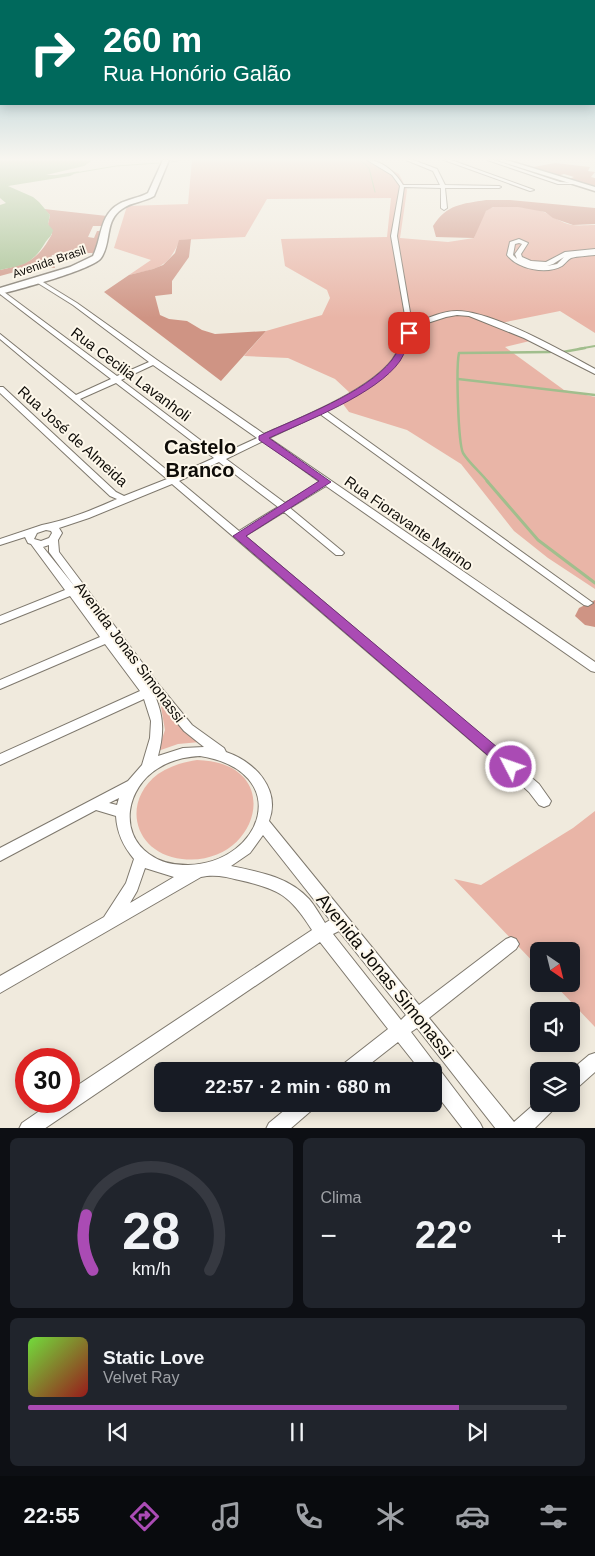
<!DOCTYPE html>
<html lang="pt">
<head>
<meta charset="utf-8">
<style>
  body { margin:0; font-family:Arial,sans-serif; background:#20242c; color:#f1f3f6; height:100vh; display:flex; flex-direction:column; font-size:19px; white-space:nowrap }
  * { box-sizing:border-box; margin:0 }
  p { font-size:16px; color:#9ea1a6 }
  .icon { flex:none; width:28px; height:28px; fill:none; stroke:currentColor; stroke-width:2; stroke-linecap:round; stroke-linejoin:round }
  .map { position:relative; height:1128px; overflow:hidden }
  .drawer { display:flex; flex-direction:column; gap:10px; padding:10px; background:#0d0f14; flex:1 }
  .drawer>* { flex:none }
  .hud { position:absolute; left:0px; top:0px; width:595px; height:105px; box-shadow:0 2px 12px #0003; background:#00695c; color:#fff; overflow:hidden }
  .needle { width:32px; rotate:145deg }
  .buttons { position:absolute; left:530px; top:942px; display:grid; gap:10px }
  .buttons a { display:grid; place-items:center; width:50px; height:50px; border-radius:8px; background:#171b24; box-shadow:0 2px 12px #0003; font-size:25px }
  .speed { position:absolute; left:15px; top:1048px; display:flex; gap:10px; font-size:25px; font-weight:700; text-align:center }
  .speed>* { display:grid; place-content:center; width:65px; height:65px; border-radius:50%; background:#171b24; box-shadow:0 2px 12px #0003; line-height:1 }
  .speed .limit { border:8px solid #d22; background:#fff; color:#111 }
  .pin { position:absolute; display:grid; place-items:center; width:42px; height:42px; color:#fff; margin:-21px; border-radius:10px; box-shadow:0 2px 8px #0006 }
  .me { position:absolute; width:55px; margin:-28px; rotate:311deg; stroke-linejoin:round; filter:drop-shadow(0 0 4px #0008) }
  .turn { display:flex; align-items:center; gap:18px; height:105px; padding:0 20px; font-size:22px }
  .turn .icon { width:65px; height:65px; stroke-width:2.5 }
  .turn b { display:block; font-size:35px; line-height:42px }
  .big { font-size:38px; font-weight:700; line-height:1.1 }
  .drawer .widget { flex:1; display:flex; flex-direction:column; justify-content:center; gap:8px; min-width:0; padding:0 18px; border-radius:8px; background:#20242c }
  .drawer .dial { align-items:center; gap:0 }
  .dial svg { height:130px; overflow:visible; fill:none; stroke:#363941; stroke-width:7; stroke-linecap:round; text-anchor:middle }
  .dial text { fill:#f1f3f6; stroke:none }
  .song { display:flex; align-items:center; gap:15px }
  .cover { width:60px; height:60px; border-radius:8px; background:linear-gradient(135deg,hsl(100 70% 55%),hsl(0 70% 35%)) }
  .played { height:5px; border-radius:2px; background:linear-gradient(90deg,#aa4bb4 80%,#363941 80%) }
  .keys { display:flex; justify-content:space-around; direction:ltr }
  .heat { display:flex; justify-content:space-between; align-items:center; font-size:28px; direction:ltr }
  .drawer .tiles { flex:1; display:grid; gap:10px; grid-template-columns:1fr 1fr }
  .widget:last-child { grid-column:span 2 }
  .trip { position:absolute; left:154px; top:1062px; width:288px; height:50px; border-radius:8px; background:#171b24; box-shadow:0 2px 12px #0003; font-weight:700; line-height:50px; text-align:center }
  .dock { display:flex; height:80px; justify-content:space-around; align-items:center; background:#090b0e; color:#9ea1a6 }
  .dock .icon { width:35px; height:35px }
  .dock .current { color:#aa4bb4 }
  .dock b { font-size:22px; color:#f1f3f6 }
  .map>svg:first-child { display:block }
  .green { fill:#e9b5a7 }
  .forest { fill:#cf9484 }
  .water { fill:#a1be8d }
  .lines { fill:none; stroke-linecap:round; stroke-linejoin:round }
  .stream-far3 { stroke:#a1be8d; stroke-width:1 }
  .stream-far2 { stroke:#a1be8d; stroke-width:2 }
  .stream-far1 { stroke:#a1be8d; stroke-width:2.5 }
  .stream { stroke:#a1be8d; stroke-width:3 }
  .minor-casing { stroke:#7e786d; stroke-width:2 }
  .tertiary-casing { stroke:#7e786d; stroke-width:3 }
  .secondary-casing { stroke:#7e786d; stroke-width:3 }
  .minor { fill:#fff; fill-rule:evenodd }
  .tertiary { fill:#fff; fill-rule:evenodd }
  .secondary { fill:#fff; fill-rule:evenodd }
  .route { fill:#aa4bb4; stroke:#6e3175 }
  .labels { text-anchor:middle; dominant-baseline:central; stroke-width:4; stroke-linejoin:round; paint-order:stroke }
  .far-street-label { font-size:12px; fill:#0e0c08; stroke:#fdf7ea }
  .street-label { font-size:15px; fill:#0e0c08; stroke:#fdf7ea }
  .near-street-label { font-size:18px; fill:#0e0c08; stroke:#fdf7ea }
  .district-label { font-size:20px; font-weight:bold; fill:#0e0c08; stroke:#fdf7ea }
</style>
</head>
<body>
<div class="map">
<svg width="595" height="1129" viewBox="0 0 595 1129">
  <rect width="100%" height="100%" fill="#f0eadd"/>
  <!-- green -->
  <g class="green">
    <path d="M 192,160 L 380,160 L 376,161 L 399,174 L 407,190 L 400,238 L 448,242 L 474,238 C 477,230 481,216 487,210 C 496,202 533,208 544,212 C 553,216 561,223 572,225 C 579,226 588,225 595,225 L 595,333 L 560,311 L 496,324 L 534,340 L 505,347 L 564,390 L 595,397 L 595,589 L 548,558 L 514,531 L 461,464 L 407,430 L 349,412 L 343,404 L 349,392 L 335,379 L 288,358 L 244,356 L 266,331 L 322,315 L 330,298 L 327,290 L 285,266 L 281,239 L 387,237 L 391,198 L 267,199 L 245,237 L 180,240 C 167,269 158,268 129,275 L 151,260 L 114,248 L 127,206 L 188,204 Z"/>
    <path d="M 160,701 L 186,733 L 200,742 L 178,744 L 158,751 L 165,730 Z"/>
    <path d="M 197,760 C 288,762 259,868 182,859 C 135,854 120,803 158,774 C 170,766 183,762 197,760 Z"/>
    <path d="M 595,811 L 595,1027 L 554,984 L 571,984 L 571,951 L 539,951 L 539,968 L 454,879 L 481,885 L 573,828 Z"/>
  </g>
  <!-- forest -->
  <g class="forest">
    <path d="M 555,163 L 590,167 L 588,171 L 595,172 L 591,177 L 595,178 L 595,187 L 569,179 L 574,177 L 564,174 L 557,176 L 528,168 Z"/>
    <path d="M 486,200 L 510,200 L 595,208 L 595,224 L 573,225 L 553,218 L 545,212 L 518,207 L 493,207 L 486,211 L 474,238 L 436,237 L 433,226 C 447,204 462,204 486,200 Z"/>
    <path d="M 44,209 L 107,216 L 103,226 L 93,226 L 88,237 L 94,238 L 97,231 L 101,231 L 95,253 L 66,253 L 52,255 L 51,258 L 54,261 L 55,268 L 37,266 L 0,276 L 0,270 C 28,264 38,260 52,234 L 48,224 L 50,215 Z"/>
    <path d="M 191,239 L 189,257 L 172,281 L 172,294 L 155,296 L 160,315 L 169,319 L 187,321 L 202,330 L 215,334 L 266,331 L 221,381 L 104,292 L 129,275 L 153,269 L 163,265 L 175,253 L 179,240 Z"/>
    <path d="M 595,600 L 595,627 L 585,625 L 575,616 L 579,608 Z"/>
  </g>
  <!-- water -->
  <path class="water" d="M 0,160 L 93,160 L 84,166 L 46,175 L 56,175 L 80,171 L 70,176 L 8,186 L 33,197 L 39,202 L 50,215 L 48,224 L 53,230 C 52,236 48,238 45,243 C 32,264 24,265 0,270 L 0,205 L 6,203 L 0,198 Z"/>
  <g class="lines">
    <!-- stream-far3 -->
    <g class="stream-far3">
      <path d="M 360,160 L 369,168 L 375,192"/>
      <path d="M 171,162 L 182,160"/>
      <path d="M 75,173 L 116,166 L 159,163"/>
    </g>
    <!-- stream-far2 -->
    <path class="stream-far2" d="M 578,349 L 595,346"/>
    <!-- stream-far1 -->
    <g class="stream-far1">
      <path d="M 563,352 L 585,348"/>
      <path d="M 458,379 L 595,395"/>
      <path d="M 488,482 C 481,473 469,463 463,453 C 458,442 456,366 459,353 L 550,352"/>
    </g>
    <!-- stream -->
    <path class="stream" d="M 487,481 L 538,540 L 595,583"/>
    <defs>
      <g id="minor">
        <path d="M 367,160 C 382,160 396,173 403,185 L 440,185 L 433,171 L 406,160 L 413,160 L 437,169 L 445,185 L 499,186 L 501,187 L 499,188 L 445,188 L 447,208 L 444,210 L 441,208 L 441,188 L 404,187 L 397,236 L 412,324 C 426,319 442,311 457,311 C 492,311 563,351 595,369 L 595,374 L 524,338 L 469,316 L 457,315 L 446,317 L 412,328 C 412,337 409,343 405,350 C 388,381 356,395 326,411 L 593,603 L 588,606 L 584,605 L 320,414 L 269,438 L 595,662 L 595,672 L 591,671 L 326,486 L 290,508 L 342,551 L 344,553 L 342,555 L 336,555 L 284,512 L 245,536 L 539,784 L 551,801 L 549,805 L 544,807 L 539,805 L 529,792 L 496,762 L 172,484 L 89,518 L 59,528 L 62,533 L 58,540 L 59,552 L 159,685 L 192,725 L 224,748 L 226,752 C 255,762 281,789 269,821 L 419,1005 L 506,939 L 511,937 L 516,939 L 519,944 L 516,949 L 429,1018 L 514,1122 L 539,1100 L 539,1104 L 556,1104 L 553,1110 L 534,1129 L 496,1129 L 417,1028 L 411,1032 L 480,1123 L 483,1129 L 463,1129 L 432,1089 L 432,1071 L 421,1071 L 398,1042 L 361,1071 L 340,1071 L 342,1065 L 388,1029 L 320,942 L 44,1129 L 19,1129 L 22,1123 L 54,1101 L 69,1101 L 69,1091 L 312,930 C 290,895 279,889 239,880 C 226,877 215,874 201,877 L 0,993 L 0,976 L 104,917 L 126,883 L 134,859 C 123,846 117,833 116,816 L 96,810 L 0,861 L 0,848 L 128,781 L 142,765 L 150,738 L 151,721 L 144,699 L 0,765 L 0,754 L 140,691 L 105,644 L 0,689 L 0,680 L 100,637 L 70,596 L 0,624 L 0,616 L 65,590 L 31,544 L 28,543 L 25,537 L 0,545 L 0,539 L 42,525 C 68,520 92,510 117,499 L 110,496 L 0,393 L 0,387 L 3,387 L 116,492 L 124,496 L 167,479 L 0,339 L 0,334 L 76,395 L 111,379 L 0,294 L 0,289 L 117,376 L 149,362 L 73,305 L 33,280 L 38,279 L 77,303 L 157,360 L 264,434 C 300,418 368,391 392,360 C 401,348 406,336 406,321 L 391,236 L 400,186 L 392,175 ZM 153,365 L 257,438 L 220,455 L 121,380 ZM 116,383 L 214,458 L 174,476 L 80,399 ZM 263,441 L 320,482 L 285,503 L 226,459 ZM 219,462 L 278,507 L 239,531 L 179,481 ZM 46,530 L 51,531 L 52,533 L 49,538 L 41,541 L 34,539 L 37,533 ZM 49,545 L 49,552 L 75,587 L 43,547 ZM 78,593 L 79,593 L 102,624 ZM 155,696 L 184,731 L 204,747 L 183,748 L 158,756 C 164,734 164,717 155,696 ZM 200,756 C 294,771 264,863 188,865 C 174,865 161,863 149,854 C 118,832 127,788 157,769 C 170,760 185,757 200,756 ZM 119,798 L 117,805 L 109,803 ZM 263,835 L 330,920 L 325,923 C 320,915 315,906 309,899 C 289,877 260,872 231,866 L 250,853 ZM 145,868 L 174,877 L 130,903 L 137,891 ZM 339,931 L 406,1015 L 401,1020 L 333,934 Z"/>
        <path d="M 444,160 L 451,160 L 534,190 L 530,191 Z"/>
        <path d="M 487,160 L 494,160 L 560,182 L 575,183 L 573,184 L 558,184 Z"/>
        <path d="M 519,239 L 528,243 L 521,254 L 522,257 L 531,261 L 546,262 L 565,252 L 595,249 L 595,255 C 587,256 578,256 571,258 C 567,260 566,263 562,266 C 546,275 518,269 507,255 L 510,242 ZM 519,243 L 522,244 L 515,254 L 517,259 L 513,255 L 515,244 ZM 564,257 L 557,264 L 547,266 L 553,264 Z"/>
        <path d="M 595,1053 L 595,1072 L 577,1088 L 571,1090 L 570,1071 L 589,1055 Z"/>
        <path d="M 292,1104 L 315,1104 L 312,1110 L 290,1129 L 266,1129 L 269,1123 Z"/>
      </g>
      <path id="tertiary" d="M 496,160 L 506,160 L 595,187 L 595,191 Z"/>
      <path id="secondary" d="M 163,160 L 169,160 L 154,196 C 144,202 131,202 122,209 C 104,221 112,242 101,258 C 94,269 17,290 0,294 L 0,288 L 70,267 L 93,256 C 102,239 99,215 119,204 C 128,199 139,198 148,193 Z"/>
    </defs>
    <!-- minor casing -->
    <use href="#minor" class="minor-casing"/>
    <!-- tertiary casing -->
    <use href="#tertiary" class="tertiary-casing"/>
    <!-- secondary casing -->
    <use href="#secondary" class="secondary-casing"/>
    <!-- minor -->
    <use href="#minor" class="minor"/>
    <!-- tertiary -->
    <use href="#tertiary" class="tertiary"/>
    <!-- secondary -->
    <use href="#secondary" class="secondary"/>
  </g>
  <!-- sky -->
  <linearGradient id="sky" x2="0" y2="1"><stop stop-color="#8bb8c4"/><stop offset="0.5" stop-color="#f8f6f0"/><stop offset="1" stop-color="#f8f6f0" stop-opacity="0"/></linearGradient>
  <rect width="595" height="318" fill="url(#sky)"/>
  <!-- route -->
  <path class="route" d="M 409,330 L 413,333 C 409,342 405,353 400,361 C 377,394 306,421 269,438 L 331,482 L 246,536 L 516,763 L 518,767 L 516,771 L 511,773 L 506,771 L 233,536 L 319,481 L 259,440 L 259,436 C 299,417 365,394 392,360 C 398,353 401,341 405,333 Z"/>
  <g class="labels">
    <!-- far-street labels -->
    <g class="far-street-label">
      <text transform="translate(49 262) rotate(-19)">Avenida Brasil</text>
    </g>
    <!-- street labels -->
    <g class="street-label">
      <text transform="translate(131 374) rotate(37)">Rua Cecilia Lavanholi</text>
      <text transform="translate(73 436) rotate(42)">Rua José de Almeida</text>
      <text transform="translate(409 523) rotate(35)">Rua Fioravante Marino</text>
      <text transform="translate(130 652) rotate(53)">Avenida Jonas Simonassi</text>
    </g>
    <!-- near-street labels -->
    <g class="near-street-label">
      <text transform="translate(385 976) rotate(51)">Avenida Jonas Simonassi</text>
    </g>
    <!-- district labels -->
    <g class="district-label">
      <text x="200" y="447">Castelo<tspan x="200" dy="23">Branco</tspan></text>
    </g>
  </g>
</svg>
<div class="buttons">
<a><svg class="needle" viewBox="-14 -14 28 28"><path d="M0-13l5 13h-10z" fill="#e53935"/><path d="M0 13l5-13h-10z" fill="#9ea1a6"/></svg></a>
<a><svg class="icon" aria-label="sound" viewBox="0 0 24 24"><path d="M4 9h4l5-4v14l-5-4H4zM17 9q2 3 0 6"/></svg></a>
<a><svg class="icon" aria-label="layers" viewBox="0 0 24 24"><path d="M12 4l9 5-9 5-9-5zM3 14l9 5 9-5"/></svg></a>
</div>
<div class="speed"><div class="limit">30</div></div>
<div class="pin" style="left:409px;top:333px;background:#d93025"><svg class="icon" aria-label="arrive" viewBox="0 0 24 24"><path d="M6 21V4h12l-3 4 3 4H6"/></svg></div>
<svg class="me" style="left:511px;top:767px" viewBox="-20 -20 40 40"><circle r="17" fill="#aa4bb4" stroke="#fff" stroke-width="3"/><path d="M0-11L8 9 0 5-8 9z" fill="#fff"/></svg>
<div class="trip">22:57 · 2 min · 680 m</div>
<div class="hud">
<div class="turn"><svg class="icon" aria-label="right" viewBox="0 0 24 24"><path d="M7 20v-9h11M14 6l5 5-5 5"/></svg><div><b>260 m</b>Rua Honório Galão</div></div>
</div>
</div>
<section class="drawer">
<div class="tiles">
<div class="widget dial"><svg viewBox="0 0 100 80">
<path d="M14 69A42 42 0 1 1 86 69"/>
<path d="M14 69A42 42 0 0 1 10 35" stroke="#aa4bb4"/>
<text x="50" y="56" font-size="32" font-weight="700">28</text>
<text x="50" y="72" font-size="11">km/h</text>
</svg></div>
<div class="widget"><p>Clima</p>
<div class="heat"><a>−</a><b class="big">22°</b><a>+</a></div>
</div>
<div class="widget">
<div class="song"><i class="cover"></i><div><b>Static Love</b><p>Velvet Ray</p></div></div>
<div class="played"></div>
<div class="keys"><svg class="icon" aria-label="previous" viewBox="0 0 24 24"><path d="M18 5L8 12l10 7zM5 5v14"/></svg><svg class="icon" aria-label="pause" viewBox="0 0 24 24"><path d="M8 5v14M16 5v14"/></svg><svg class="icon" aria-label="next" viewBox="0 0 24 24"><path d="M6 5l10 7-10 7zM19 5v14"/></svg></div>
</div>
</div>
</section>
<nav class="dock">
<b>22:55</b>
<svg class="icon current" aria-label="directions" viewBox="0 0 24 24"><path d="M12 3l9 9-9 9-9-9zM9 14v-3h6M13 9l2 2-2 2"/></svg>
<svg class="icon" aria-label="music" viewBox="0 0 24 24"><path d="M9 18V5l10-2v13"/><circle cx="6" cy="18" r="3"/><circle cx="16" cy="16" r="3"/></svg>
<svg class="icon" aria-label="phone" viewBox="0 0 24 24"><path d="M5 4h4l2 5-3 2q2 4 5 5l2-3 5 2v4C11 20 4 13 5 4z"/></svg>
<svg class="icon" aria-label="climate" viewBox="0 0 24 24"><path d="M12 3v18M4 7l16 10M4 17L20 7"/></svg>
<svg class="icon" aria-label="car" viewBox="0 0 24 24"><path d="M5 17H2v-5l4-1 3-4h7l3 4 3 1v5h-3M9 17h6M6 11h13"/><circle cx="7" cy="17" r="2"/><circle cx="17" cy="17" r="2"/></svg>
<svg class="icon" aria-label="filters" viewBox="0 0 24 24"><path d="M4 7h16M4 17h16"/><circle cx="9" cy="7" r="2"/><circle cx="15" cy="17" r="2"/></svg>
</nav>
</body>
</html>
